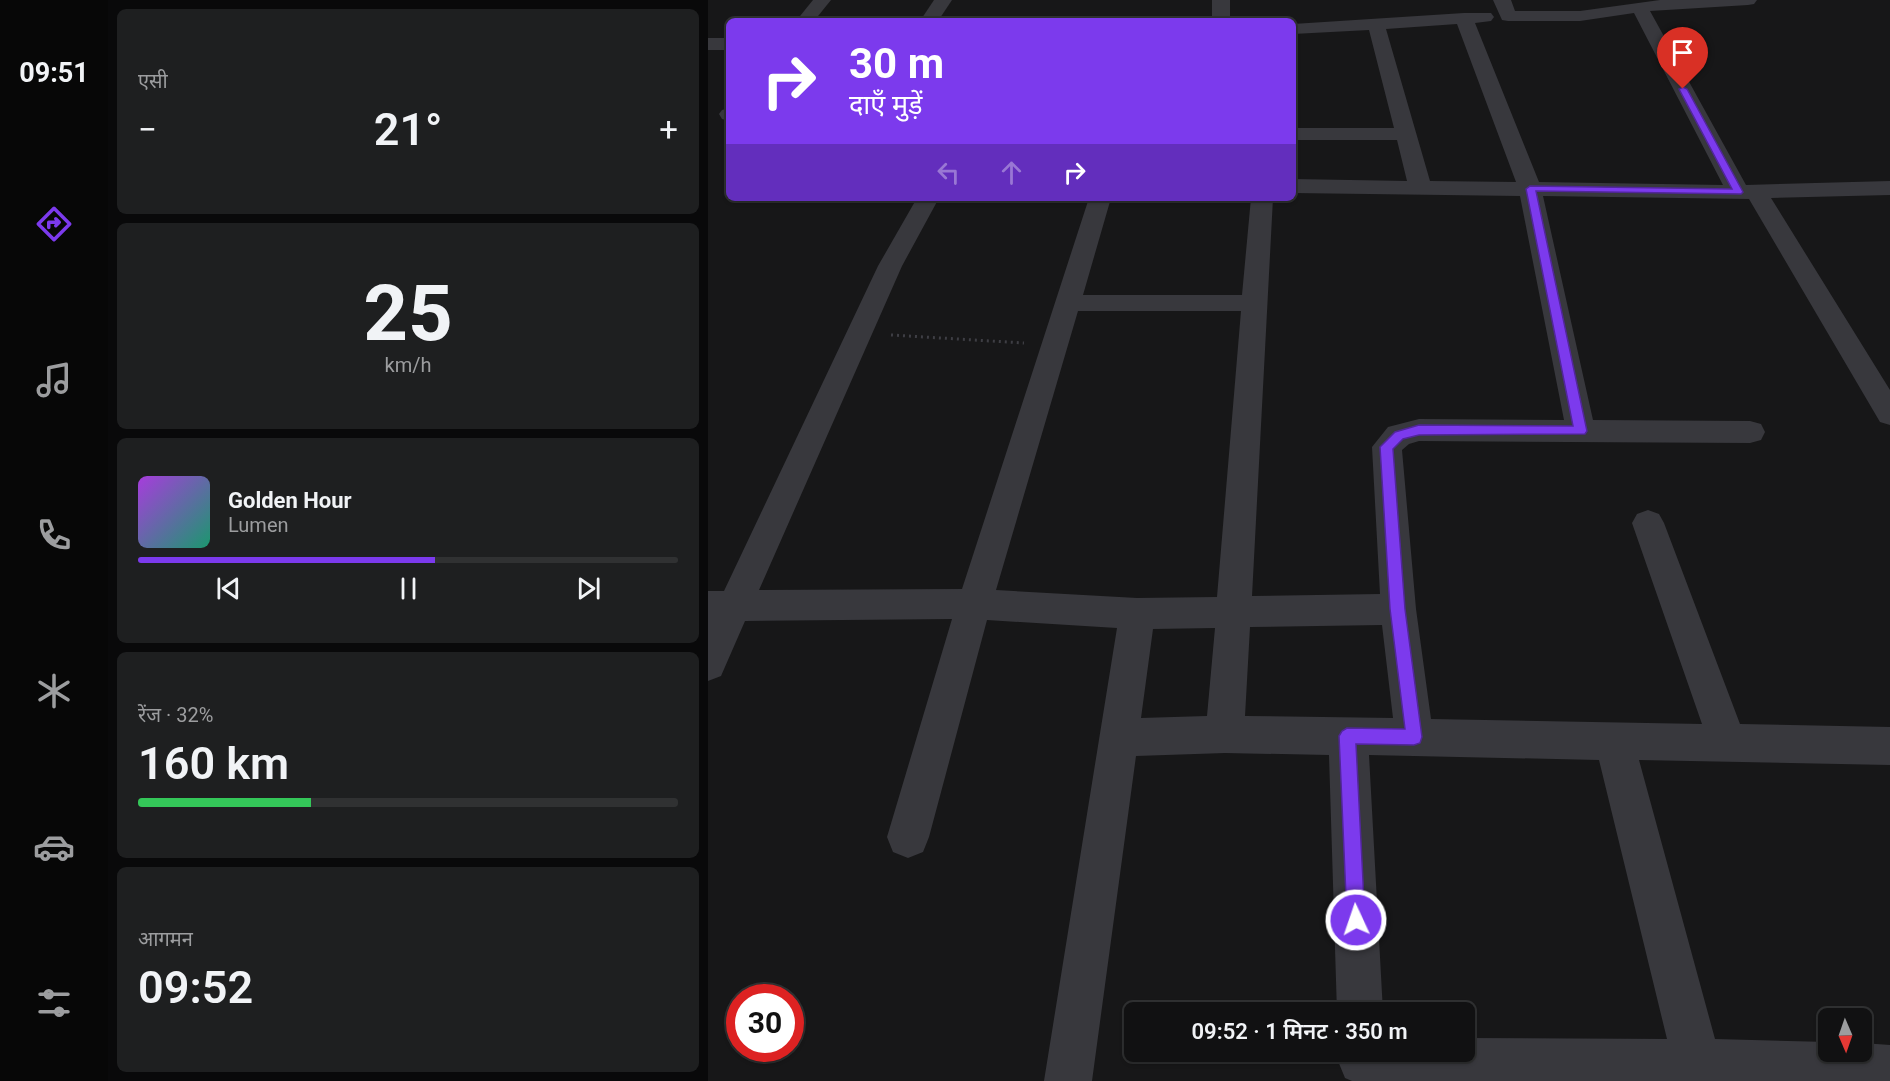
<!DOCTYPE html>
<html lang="hi">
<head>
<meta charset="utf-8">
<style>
  body { margin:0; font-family:Roboto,"Noto Sans Devanagari",sans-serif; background:#1e1f20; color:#f1f3f6; height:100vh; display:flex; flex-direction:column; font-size:22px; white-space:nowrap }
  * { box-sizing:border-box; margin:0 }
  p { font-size:20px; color:#9c9d9f }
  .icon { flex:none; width:33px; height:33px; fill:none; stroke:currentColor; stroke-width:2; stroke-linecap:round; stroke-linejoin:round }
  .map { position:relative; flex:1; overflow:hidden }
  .side { display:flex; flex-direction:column; gap:9px; padding:9px; background:#09090a; width:600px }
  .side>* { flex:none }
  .banner { position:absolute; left:18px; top:18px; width:570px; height:183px; border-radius:9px; box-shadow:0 2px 4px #0004,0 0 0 2px #303132; background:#7c3aed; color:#fff; overflow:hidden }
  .needle { width:39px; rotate:178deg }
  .controls { position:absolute; left:1110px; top:1008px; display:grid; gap:12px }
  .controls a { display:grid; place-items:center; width:54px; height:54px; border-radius:9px; background:#111112; box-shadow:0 2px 4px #0004,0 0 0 2px #303132; font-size:30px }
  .speed { position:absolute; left:18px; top:984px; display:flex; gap:12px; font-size:30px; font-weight:700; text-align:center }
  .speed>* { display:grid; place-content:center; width:78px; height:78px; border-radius:50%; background:#111112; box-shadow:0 2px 4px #0004,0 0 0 2px #303132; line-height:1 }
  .speed .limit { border:9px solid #d22; background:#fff; color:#111 }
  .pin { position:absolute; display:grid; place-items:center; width:51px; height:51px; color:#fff; margin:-62px -26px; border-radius:50% 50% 50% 0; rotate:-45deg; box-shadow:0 0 6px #0007 }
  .pin .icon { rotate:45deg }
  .me { position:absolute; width:66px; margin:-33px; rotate:357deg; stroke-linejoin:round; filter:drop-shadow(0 0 4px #0008) }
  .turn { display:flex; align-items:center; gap:21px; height:126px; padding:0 24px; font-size:27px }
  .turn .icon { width:78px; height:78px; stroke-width:2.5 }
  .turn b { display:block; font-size:42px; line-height:51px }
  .lanes { display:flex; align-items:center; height:57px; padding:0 24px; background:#0003; justify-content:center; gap:30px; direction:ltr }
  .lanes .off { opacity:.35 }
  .big { font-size:45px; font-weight:600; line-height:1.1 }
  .side .tile { flex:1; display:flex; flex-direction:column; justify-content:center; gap:9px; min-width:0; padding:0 21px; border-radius:9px; background:#1e1f20 }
  .side .dial { align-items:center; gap:0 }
  .dial b { font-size:78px; line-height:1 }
  .song { display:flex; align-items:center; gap:18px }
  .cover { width:72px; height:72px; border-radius:9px; background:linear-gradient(135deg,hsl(280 70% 55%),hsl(160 70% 35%)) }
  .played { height:6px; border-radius:3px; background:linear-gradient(90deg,#7c3aed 55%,#303132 55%) }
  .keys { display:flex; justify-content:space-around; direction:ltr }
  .heat { display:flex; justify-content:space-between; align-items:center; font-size:33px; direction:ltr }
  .charge { height:9px; border-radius:4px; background:linear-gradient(90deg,#34c759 32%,#303132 0) }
  .trip { position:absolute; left:416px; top:1002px; width:351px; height:60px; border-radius:9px; background:#111112; box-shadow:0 2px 4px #0004,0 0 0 2px #303132; font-weight:600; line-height:60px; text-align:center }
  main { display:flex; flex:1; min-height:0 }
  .menu { display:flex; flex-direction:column; width:108px; justify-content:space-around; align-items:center; background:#070707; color:#9c9d9f }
  .menu .icon { width:42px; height:42px }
  .menu .on { color:#7c3aed }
  .menu b { font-size:27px; color:#f1f3f6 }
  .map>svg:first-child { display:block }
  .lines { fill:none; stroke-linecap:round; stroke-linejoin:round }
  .path { stroke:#3e3e44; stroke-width:3; stroke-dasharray:2 4; stroke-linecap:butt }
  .street { fill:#38383d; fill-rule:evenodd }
  .route { fill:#7c3aed; stroke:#51269a; stroke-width:1.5 }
</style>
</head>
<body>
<main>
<nav class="menu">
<b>09:51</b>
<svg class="icon on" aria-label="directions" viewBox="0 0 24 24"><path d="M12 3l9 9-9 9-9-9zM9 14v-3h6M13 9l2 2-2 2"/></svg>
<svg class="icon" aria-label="music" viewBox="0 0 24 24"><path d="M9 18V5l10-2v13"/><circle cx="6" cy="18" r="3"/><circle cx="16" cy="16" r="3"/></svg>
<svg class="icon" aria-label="phone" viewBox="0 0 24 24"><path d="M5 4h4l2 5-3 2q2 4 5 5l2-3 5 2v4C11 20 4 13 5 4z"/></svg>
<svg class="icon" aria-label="climate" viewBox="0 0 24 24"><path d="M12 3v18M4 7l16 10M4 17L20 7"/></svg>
<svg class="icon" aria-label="car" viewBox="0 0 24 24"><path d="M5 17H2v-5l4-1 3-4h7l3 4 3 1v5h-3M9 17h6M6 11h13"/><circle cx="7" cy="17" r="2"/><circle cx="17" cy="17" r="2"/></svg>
<svg class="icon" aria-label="filters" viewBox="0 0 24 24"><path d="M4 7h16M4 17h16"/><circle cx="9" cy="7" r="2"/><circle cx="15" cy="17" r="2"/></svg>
</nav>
<section class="side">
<div class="tile"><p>एसी</p>
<div class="heat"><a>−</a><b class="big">21°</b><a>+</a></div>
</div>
<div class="tile dial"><b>25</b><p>km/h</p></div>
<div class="tile">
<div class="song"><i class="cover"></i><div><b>Golden Hour</b><p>Lumen</p></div></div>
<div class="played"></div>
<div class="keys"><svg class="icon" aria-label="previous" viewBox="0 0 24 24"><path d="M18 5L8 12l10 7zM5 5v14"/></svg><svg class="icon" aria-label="pause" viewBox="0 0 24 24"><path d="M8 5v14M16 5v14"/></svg><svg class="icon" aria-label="next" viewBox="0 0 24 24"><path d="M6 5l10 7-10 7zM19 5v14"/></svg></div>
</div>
<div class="tile"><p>रेंज · 32%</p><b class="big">160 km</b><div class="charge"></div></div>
<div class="tile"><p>आगमन</p><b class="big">09:52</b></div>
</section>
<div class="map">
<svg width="1182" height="1081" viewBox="0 0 1182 1081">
  <rect width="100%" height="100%" fill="#171718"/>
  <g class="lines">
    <!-- path -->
    <path class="path" d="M 183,335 L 316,343"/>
    <!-- street -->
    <g class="street">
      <path d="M 105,0 L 123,0 L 106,21 L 88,21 Z"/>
      <path d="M 226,0 L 244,0 L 230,21 L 212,21 Z"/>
      <rect x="504" y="0" width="18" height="21"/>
      <path d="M 785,0 L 803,0 L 807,11 L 872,11 L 952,0 L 1049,0 L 1046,4 L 1040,5 L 942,11 L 1038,185 L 1182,181 L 1182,195 L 1063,198 L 1182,390 L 1182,425 L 1172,422 L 1041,199 L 835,196 L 885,420 L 1042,421 L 1053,424 L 1057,432 L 1053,440 L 1042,443 L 711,441 L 701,444 L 694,450 L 708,609 L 723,719 L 994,724 L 924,523 L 929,514 L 940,510 L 951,514 L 956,523 L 1032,724 L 1182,727 L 1182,765 L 931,760 L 1007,1039 L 1120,1042 L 1120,1052 L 1154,1052 L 1154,1043 L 1182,1045 L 1182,1081 L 644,1081 L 637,1078 L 630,1061 L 634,1052 L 756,1052 L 756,1038 L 959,1039 L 891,760 L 661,755 L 675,1012 L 629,1012 L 621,755 L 517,753 L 428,756 L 384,1081 L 336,1081 L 409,628 L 279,620 L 221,837 L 215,852 L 200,858 L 185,852 L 179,837 L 244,619 L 37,621 L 13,676 L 0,681 L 0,591 L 16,591 L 170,266 L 209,198 L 231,198 L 194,266 L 51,590 L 254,589 L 381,198 L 403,198 L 375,295 L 534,295 L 543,198 L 565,198 L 544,596 L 672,594 L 664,447 L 680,427 L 711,419 L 856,420 L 812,196 L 585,193 L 585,179 L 699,181 L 689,140 L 585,140 L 585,128 L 686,128 L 661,30 L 585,34 L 585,24 L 756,13 L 783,13 L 786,17 L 783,21 L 767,23 L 831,182 L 1015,185 L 926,13 L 872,21 L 800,21 L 794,20 ZM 749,24 L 808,182 L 722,181 L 678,29 ZM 370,311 L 533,311 L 509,597 L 429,598 L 288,590 ZM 674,625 L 685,718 L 537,716 L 542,627 ZM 507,628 L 499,716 L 433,718 L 445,629 Z"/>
      <rect x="0" y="38" width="21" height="12"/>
      <path d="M 21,108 L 21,121 L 14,119 L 11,114 L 14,110 Z"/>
    </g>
  </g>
  <!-- route -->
  <path class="route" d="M 975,87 L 979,89 L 1035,192 L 1033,194 L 828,191 L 879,431 L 877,434 L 711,435 L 695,439 L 685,449 L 697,609 L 714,737 L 712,743 L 706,745 L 648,744 L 657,920 L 654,927 L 648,930 L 641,927 L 639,920 L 631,736 L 634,731 L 639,728 L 697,729 L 682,609 L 672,447 L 687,432 L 711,425 L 865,426 L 818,189 L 822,186 L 1024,189 L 971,89 Z"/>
</svg>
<div class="controls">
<a><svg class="needle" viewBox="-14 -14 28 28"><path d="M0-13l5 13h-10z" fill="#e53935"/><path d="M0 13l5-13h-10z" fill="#9c9d9f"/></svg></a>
</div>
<div class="speed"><div class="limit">30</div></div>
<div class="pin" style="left:975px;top:89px;background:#d93025"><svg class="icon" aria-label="arrive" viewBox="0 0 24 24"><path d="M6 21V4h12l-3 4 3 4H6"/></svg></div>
<svg class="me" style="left:648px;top:920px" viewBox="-20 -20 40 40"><circle r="17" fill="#7c3aed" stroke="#fff" stroke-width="3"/><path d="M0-11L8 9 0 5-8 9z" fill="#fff"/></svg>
<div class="trip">09:52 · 1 मिनट · 350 m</div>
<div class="banner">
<div class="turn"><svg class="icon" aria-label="right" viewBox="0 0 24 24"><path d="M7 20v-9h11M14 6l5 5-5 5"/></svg><div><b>30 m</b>दाएँ मुड़ें</div></div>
<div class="lanes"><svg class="icon off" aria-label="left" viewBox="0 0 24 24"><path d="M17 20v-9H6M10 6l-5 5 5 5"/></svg><svg class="icon off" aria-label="ahead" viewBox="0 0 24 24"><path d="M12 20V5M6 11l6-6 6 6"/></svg><svg class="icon" aria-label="right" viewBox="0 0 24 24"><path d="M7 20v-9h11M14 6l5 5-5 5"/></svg></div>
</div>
</div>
</main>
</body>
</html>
